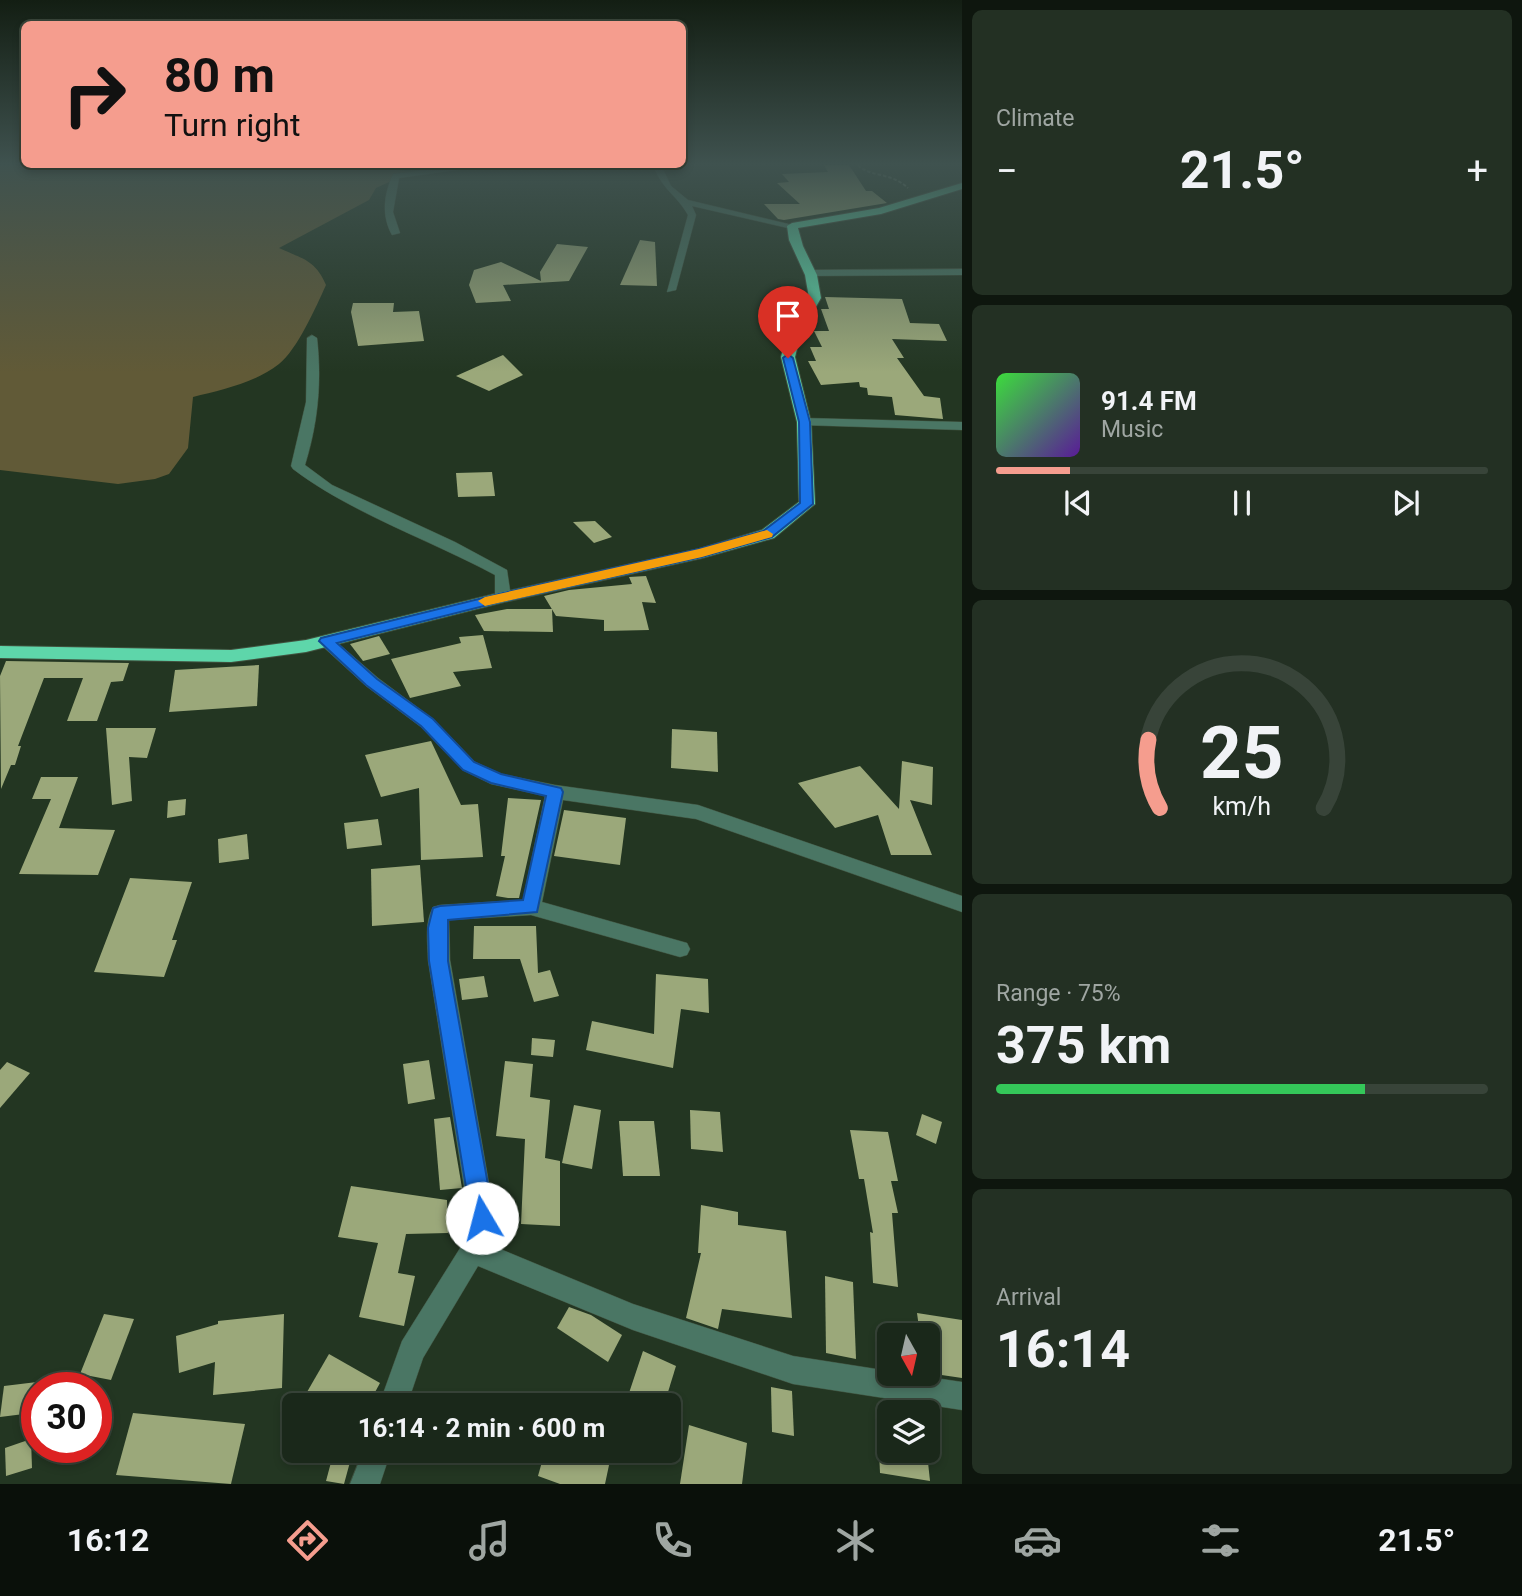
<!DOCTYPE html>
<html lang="en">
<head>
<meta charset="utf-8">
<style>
  body { margin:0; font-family:Roboto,sans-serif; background:#233023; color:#f1f3f6; height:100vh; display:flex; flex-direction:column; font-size:26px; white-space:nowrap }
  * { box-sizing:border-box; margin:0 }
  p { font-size:23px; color:#9fa6a2 }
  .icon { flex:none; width:38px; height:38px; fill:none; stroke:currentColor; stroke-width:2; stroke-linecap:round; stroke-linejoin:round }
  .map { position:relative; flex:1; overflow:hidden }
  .drawer { display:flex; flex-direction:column; gap:10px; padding:10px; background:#0e160e; width:560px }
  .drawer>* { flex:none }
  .top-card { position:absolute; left:21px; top:21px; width:665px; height:147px; border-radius:10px; box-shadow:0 4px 10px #0003,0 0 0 2px #384439; background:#f59d8e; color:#111; overflow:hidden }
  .needle { width:46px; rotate:172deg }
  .controls { position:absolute; left:877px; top:1323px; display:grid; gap:14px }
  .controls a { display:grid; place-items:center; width:63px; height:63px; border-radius:10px; background:#1a281a; box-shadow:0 4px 10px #0003,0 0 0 2px #384439; font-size:35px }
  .speed { position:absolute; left:21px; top:1372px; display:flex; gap:14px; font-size:35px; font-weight:700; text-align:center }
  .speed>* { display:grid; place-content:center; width:91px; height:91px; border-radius:50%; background:#1a281a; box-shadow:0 4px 10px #0003,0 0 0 2px #384439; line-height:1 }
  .speed .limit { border:10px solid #d22; background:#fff; color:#111 }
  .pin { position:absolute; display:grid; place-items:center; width:60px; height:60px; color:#fff; margin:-72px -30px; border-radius:50% 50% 50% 0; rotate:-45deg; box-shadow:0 0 7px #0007 }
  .pin .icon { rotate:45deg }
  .me { position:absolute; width:77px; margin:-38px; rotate:352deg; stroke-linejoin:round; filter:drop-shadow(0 0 5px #0008) }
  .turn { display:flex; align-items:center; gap:24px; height:147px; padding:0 28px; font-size:32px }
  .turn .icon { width:91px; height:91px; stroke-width:2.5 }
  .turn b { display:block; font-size:49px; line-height:60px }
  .big { font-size:52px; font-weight:700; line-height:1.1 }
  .drawer .tile { flex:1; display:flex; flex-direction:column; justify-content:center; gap:10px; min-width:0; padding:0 24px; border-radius:10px; background:#233023 }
  .drawer .dial { align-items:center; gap:0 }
  .dial svg { height:182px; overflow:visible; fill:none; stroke:#384439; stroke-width:7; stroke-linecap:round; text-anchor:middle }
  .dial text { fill:#f1f3f6; stroke:none }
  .song { display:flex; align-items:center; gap:21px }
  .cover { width:84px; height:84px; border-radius:10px; background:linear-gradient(135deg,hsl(120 70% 55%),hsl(270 70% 35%)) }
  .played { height:7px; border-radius:4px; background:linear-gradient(90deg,#f59d8e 15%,#384439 15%) }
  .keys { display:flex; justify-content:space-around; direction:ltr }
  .heat { display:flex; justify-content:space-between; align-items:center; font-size:38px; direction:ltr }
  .charge { height:10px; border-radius:5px; background:linear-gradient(90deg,#34c759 75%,#384439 0) }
  .trip { position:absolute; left:282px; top:1393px; width:399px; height:70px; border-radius:10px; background:#1a281a; box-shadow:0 4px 10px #0003,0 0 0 2px #384439; font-weight:700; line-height:70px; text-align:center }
  .dock { display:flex; height:112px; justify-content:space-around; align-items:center; background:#0a100a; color:#9fa6a2 }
  .dock .icon { width:49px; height:49px }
  .dock .current { color:#f59d8e }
  .dock b { font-size:32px; color:#f1f3f6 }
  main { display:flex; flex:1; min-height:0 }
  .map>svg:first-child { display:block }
  .green { fill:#615a37 }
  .building { fill:#9ba87a }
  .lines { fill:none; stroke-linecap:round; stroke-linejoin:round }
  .minor-casing { stroke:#40523f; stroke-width:1 }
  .highway-casing { stroke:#40523f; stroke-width:2 }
  .path { stroke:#7a8a79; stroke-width:2; stroke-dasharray:3.5 2; stroke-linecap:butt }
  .minor { fill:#4a7664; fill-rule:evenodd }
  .highway { fill:#5ed6aa; fill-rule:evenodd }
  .route { fill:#1a73e8; stroke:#114b97; stroke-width:2 }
  .slow { fill:#f59e0b }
</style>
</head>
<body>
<main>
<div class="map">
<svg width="962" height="1484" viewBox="0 0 962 1484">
  <rect width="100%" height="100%" fill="#233622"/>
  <!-- green -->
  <path class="green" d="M 0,165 L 361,165 L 411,172 L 376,188 L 369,200 L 279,248 C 302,259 315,259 326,285 C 316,307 297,350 279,364 C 255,383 221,390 193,397 L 188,448 L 169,474 L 155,479 L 118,484 L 0,470 Z"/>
  <!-- building -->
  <g class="building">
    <path d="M 824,165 L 849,165 L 866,191 L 872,191 L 887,203 L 784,220 L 778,219 L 764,204 L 800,204 L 777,183 L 789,182 L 782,174 L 828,172 Z"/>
    <path d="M 640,240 L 655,242 L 657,286 L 620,285 Z"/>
    <path d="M 557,244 L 588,247 L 569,281 L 503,285 L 511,301 L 476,303 L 469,285 L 474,270 L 501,262 L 541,281 L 540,272 Z"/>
    <path d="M 825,297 L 902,299 L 910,323 L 939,324 L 947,341 L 892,339 L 904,358 L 897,358 L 924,396 L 940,398 L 943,419 L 895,415 L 892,397 L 868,395 L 867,388 L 860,387 L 859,382 L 821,385 L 808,361 L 816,361 L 810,347 L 822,347 L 814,331 L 829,331 L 821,309 L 829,309 Z"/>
    <path d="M 353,303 L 394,303 L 393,312 L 419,311 L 424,341 L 358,346 L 351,312 Z"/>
    <path d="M 503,355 L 523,375 L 489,391 L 456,376 Z"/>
    <path d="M 492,472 L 495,496 L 458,497 L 456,473 Z"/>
    <path d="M 595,521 L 612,537 L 594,543 L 573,522 Z"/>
    <path d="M 646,576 L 656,603 L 642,602 L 649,630 L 604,631 L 604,620 L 556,616 L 544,596 L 569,590 L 632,584 L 629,577 Z"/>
    <path d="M 507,609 L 552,609 L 553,632 L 484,631 L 475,615 Z"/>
    <path d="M 483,635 L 492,668 L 453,672 L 461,686 L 410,698 L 391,659 L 461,643 L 459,637 Z"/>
    <path d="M 379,636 L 390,654 L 363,661 L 350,644 Z"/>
    <path d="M 6,661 L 129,663 L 123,681 L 111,682 L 97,721 L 67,721 L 83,678 L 44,678 L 18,746 L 21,746 L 15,765 L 11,765 L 1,789 L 0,676 Z"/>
    <path d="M 259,665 L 257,706 L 169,712 L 175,670 Z"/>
    <path d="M 106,728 L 156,728 L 147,758 L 129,757 L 132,801 L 112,805 Z"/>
    <path d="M 672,729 L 717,732 L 718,772 L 671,768 Z"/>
    <path d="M 431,741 L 461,805 L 478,804 L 483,857 L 421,860 L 419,788 L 381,797 L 365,755 Z"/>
    <path d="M 902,761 L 933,767 L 932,805 L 910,800 L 932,855 L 891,855 L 878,815 L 835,828 L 798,783 L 860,766 L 899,809 Z"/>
    <path d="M 41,777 L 78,777 L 59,828 L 115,830 L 98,875 L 19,874 L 51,799 L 32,799 Z"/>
    <path d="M 508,798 L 541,800 L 519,898 L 508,898 L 496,896 L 505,856 L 501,856 Z"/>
    <path d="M 186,799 L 185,815 L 167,818 L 168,801 Z"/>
    <path d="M 564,810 L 626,818 L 620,865 L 554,856 Z"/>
    <path d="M 378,819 L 382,845 L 347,849 L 344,823 Z"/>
    <path d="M 247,834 L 249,859 L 219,863 L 218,839 Z"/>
    <path d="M 420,865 L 424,922 L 372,926 L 371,869 Z"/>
    <path d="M 130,878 L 192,882 L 172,940 L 177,940 L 164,977 L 94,972 Z"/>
    <path d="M 474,926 L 536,926 L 538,973 L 550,970 L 559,996 L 534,1002 L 520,959 L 473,959 Z"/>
    <path d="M 656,974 L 708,979 L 709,1013 L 681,1009 L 673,1068 L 586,1050 L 592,1021 L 654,1034 Z"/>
    <path d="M 484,976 L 488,997 L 462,1000 L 459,979 Z"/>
    <path d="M 532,1038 L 555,1040 L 553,1057 L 531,1055 Z"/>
    <path d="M 429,1060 L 435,1099 L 408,1104 L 403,1064 Z"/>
    <path d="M 505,1061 L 533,1064 L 530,1097 L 550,1100 L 545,1158 L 560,1161 L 560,1226 L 521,1224 L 525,1139 L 496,1136 Z"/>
    <path d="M 7,1062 L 30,1073 L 0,1108 L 0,1070 Z"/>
    <path d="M 574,1105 L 601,1110 L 592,1169 L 562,1163 Z"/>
    <path d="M 690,1110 L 720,1112 L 723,1152 L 691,1149 Z"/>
    <path d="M 922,1114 L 942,1122 L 936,1144 L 916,1135 Z"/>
    <path d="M 450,1117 L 462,1188 L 440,1190 L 434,1119 Z"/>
    <path d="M 619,1121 L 654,1121 L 660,1176 L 623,1176 Z"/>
    <path d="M 850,1130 L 888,1132 L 898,1181 L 891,1181 L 898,1213 L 892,1213 L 898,1287 L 873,1283 L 870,1232 L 873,1233 L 864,1179 L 859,1179 Z"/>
    <path d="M 351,1186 L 447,1200 L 448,1233 L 406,1234 L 398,1273 L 415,1276 L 404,1326 L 359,1317 L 378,1243 L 338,1237 Z"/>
    <path d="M 701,1205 L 738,1212 L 738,1225 L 786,1231 L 792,1318 L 722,1309 L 718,1329 L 686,1318 L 701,1253 L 698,1253 Z"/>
    <path d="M 825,1276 L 853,1282 L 856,1359 L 826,1353 Z"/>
    <path d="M 569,1307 L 591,1315 L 622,1335 L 608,1362 L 557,1328 Z"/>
    <path d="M 917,1313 L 962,1320 L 962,1378 L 928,1373 L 928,1335 L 920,1335 Z"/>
    <path d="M 104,1314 L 134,1319 L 111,1380 L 80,1374 Z"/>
    <path d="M 284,1314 L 282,1388 L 213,1395 L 215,1362 L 179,1373 L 176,1336 L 218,1324 L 218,1321 Z"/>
    <path d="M 643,1351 L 676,1366 L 664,1405 L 625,1405 Z"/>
    <path d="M 329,1354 L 380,1383 L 368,1405 L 330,1405 L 307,1392 Z"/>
    <path d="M 37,1382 L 32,1413 L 0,1417 L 4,1386 Z"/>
    <path d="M 771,1387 L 792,1391 L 794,1436 L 772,1432 Z"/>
    <path d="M 133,1413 L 245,1424 L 231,1484 L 116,1475 Z"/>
    <path d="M 689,1425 L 747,1443 L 742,1484 L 680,1484 Z"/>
    <path d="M 31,1439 L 32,1468 L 6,1476 L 5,1448 Z"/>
    <path d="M 334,1451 L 353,1451 L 344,1484 L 326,1481 Z"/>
    <path d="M 545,1451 L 612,1451 L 605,1484 L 560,1484 L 538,1476 Z"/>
    <path d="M 879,1451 L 927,1453 L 930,1481 L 880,1473 Z"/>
  </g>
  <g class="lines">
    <defs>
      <g id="minor">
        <path d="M 470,165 L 492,165 L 399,178 L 393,212 L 400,233 L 392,235 C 381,215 384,194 393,174 Z"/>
        <path d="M 653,165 L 661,165 L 671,186 L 688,200 L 797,226 L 792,229 L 692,206 L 696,215 L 676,290 L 667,292 L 688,215 C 677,195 663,191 653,165 Z"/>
        <path d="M 962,269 L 962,275 L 810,276 L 805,273 L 810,270 Z"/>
        <path d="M 312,335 L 317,338 C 322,382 318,423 305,465 L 332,485 L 455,542 L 507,570 L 511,597 L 508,600 L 503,602 L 495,597 L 495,575 C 430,540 351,513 293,469 L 291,466 L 306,402 L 307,338 Z"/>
        <path d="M 804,418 L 962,422 L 962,430 L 800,425 L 798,422 Z"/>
        <path d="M 326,636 L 332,638 L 378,678 L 433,719 L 475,762 L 501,774 L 555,785 L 698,805 L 962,896 L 962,912 L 696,819 L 563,800 L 542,902 L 687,943 L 690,949 L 687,955 L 680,957 L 531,915 L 449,920 L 450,960 L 495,1218 L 488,1244 L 633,1304 L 793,1356 L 889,1371 L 889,1374 L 908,1374 L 962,1382 L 962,1410 L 793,1384 L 633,1330 L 478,1266 L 423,1358 L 407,1405 L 379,1405 L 402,1341 L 462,1245 L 469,1218 L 428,960 C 428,942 424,924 433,907 L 440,905 L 523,900 L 545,796 L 491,784 L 463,770 L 421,727 L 366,686 L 320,644 L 318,641 L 320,638 Z"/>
        <path d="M 363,1451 L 391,1451 L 380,1484 L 350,1484 Z"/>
      </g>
      <path id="highway" d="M 962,183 L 962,189 L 881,214 L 798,228 L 803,246 L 817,275 L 821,298 L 801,333 L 795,357 L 811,422 L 815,504 L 774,538 L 702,558 L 504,602 L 306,652 L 231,662 L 0,658 L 0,646 L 231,650 L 306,640 L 503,592 L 699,549 L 762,530 L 799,502 L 797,422 L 781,357 L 787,333 L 809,298 L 805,275 L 789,240 L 787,226 L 792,223 L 879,208 Z"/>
    </defs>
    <!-- minor casing -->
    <use href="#minor" class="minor-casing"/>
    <!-- highway casing -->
    <use href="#highway" class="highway-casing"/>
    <!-- path -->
    <path class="path" d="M 858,165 C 871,178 889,171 908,188"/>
    <!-- minor -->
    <use href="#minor" class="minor"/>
    <!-- highway -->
    <use href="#highway" class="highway"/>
  </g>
  <!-- sky -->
  <linearGradient id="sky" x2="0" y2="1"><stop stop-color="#131e13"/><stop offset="0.44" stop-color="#3f524f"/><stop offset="1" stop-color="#3f524f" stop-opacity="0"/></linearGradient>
  <rect width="962" height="372" fill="url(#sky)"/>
  <!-- route -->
  <path class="route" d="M 788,354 L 793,358 L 810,422 L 813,504 L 772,537 L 702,557 L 504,601 L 337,643 L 377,679 L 433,719 L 474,762 L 501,774 L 561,788 L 563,792 L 537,912 L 448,920 L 448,961 L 494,1218 L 491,1226 L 482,1229 L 474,1226 L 471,1218 L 429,961 L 428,928 L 433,908 L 440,906 L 523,900 L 546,796 L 491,783 L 463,770 L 421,726 L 366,685 L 319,641 L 321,638 L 503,593 L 699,549 L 763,531 L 800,503 L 799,422 L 783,358 Z"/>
  <!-- slow -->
  <path class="slow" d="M 767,530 L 773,534 L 772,537 L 702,557 L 485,606 L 478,601 L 485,597 L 699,549 Z"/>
</svg>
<div class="controls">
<a><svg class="needle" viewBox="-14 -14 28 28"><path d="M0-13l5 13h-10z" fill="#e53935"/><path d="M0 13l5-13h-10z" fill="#9fa6a2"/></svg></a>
<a><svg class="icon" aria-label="layers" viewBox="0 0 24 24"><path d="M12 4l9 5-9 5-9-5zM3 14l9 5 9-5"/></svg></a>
</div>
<div class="speed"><div class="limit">30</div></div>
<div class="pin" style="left:788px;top:358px;background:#d93025"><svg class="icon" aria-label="arrive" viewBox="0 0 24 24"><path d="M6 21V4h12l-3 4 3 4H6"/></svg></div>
<svg class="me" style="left:482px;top:1218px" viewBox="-20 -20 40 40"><circle r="19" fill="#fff"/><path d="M0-13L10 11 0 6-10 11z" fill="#1a73e8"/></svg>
<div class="trip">16:14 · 2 min · 600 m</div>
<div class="top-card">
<div class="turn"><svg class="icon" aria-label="right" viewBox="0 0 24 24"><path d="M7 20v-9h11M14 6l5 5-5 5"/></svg><div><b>80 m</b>Turn right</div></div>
</div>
</div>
<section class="drawer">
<div class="tile"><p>Climate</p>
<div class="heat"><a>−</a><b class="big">21.5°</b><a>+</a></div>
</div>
<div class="tile">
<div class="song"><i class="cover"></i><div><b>91.4 FM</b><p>Music</p></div></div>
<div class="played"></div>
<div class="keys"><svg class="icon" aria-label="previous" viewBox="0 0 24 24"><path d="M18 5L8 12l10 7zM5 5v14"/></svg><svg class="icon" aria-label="pause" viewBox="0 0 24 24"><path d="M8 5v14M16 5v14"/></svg><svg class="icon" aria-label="next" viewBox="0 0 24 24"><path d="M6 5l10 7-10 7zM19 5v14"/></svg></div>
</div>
<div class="tile dial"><svg viewBox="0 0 100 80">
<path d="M14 69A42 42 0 1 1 86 69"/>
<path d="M14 69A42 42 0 0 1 9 39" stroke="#f59d8e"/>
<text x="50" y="56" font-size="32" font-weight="700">25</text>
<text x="50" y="72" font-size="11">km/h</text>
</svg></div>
<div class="tile"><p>Range · 75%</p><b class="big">375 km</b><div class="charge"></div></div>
<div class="tile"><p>Arrival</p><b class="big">16:14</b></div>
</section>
</main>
<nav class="dock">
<b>16:12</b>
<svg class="icon current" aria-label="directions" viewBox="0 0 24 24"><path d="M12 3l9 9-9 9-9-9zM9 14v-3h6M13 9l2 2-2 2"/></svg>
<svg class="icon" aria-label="music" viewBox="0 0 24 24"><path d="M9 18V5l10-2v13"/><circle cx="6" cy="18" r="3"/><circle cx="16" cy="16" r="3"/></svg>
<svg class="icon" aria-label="phone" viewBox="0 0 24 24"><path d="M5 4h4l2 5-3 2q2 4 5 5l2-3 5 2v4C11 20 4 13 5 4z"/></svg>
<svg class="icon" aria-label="climate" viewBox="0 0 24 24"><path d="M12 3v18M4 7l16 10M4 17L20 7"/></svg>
<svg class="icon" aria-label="car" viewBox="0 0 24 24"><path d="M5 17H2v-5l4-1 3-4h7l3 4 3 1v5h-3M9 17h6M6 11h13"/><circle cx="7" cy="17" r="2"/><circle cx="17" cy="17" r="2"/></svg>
<svg class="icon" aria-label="filters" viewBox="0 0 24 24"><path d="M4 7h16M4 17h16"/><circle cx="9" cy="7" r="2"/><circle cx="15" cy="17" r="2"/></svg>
<b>21.5°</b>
</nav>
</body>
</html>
